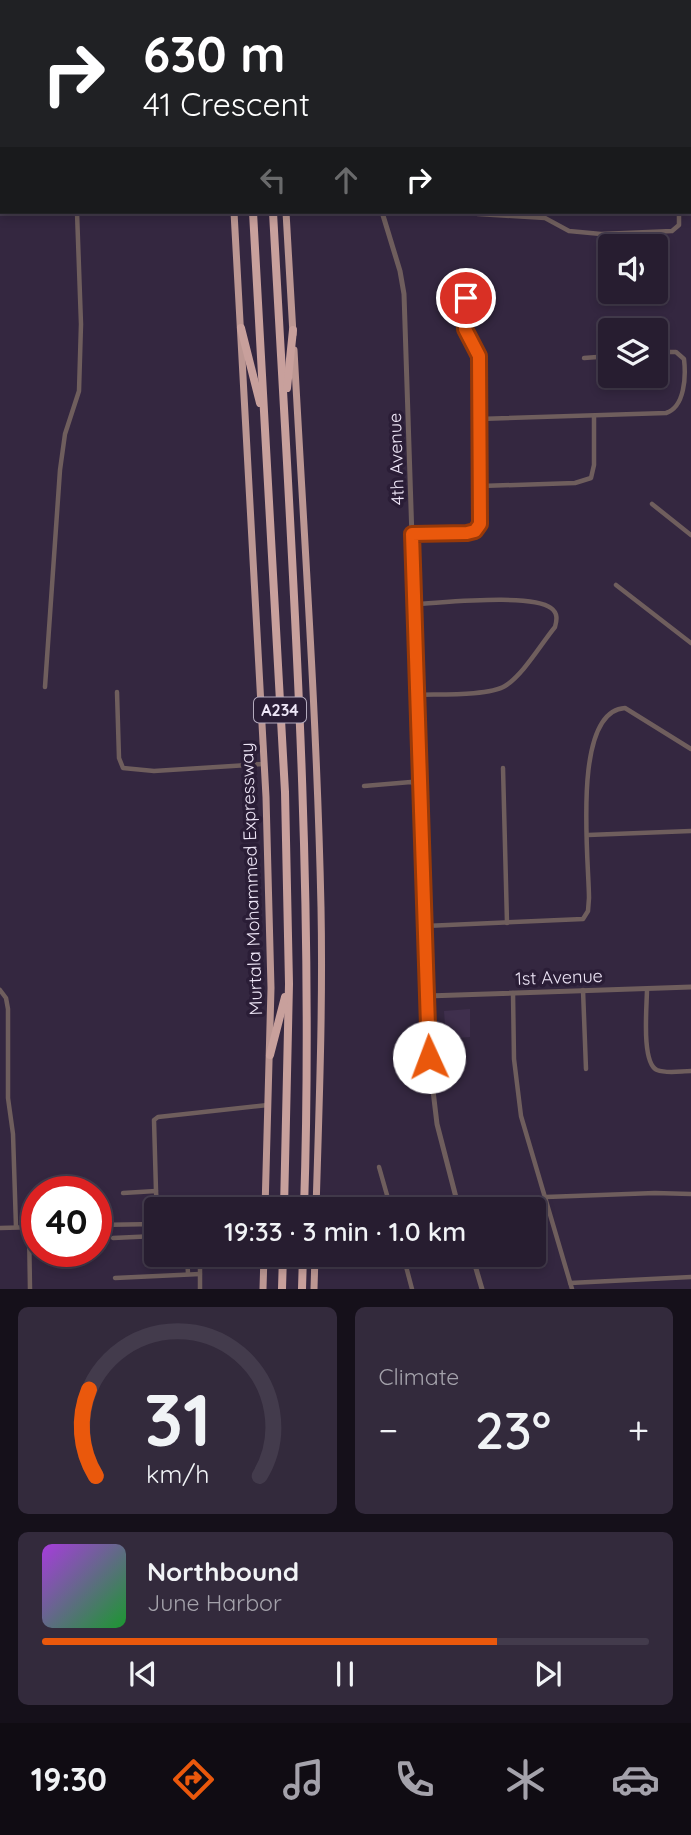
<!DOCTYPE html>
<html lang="en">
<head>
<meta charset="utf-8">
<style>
  body { margin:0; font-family:Quicksand,sans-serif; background:#332a3c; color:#f1f3f6; height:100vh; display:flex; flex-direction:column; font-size:26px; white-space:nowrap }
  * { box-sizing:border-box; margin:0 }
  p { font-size:23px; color:#a4a2ab }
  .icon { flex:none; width:38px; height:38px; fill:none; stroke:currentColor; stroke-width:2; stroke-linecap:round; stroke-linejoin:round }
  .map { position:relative; height:1289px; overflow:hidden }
  .sheet { display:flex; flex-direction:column; gap:18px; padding:18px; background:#15101a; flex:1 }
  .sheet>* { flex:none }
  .hud { position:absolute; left:0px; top:0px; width:691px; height:214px; box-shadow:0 4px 10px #0003,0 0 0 2px #433b4c; background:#202124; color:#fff; overflow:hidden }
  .tools { position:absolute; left:598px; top:234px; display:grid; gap:14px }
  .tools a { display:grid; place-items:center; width:70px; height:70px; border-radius:7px; background:#271d30; box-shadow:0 4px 10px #0003,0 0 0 2px #433b4c; font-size:35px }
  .speed { position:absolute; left:21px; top:1176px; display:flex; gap:14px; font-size:35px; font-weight:700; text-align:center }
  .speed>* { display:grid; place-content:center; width:91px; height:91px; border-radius:50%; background:#271d30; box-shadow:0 4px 10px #0003,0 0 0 2px #433b4c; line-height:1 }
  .speed .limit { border:10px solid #d22; background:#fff; color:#111 }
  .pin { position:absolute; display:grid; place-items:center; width:60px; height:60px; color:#fff; margin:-30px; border:4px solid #fff; border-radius:50%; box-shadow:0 2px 7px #0007 }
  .me { position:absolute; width:77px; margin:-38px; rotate:358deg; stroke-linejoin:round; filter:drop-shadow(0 0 5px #0008) }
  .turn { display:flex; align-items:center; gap:24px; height:147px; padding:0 28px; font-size:32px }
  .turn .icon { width:91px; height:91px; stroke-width:2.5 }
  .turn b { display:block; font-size:49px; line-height:60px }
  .lanes { display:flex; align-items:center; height:66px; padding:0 28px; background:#0003; justify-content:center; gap:35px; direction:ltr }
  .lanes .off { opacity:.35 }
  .big { font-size:52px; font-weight:600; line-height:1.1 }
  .sheet .card { flex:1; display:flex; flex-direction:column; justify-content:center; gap:10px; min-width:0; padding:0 24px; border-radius:10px; background:#332a3c }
  .sheet .dial { align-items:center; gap:0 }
  .dial svg { height:182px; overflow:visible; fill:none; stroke:#433b4c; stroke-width:7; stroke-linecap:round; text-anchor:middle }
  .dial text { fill:#f1f3f6; stroke:none }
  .song { display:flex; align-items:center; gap:21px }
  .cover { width:84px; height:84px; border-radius:10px; background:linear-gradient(135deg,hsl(280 70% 55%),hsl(130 70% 35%)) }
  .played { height:7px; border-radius:4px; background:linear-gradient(90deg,#ea580c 75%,#433b4c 75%) }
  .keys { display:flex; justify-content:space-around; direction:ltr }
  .heat { display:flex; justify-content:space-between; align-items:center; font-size:38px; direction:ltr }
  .sheet .tiles { flex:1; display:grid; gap:18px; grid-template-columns:1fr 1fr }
  .card:last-child { grid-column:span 2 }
  .trip { position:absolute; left:144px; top:1197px; width:402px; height:70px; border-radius:7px; background:#271d30; box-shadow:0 4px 10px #0003,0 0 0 2px #433b4c; font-weight:600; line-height:70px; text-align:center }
  .dock { display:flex; height:112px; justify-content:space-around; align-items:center; background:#100c13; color:#a4a2ab }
  .dock .icon { width:49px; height:49px }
  .dock .selected { color:#ea580c }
  .dock b { font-size:32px; color:#f1f3f6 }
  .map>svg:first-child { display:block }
  .built { fill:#3f2f4d }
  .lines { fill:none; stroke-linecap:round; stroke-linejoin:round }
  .minor { stroke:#6f5e5d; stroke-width:4.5 }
  .tertiary { stroke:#6f5e5d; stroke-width:5 }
  .trunk { stroke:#bc9793; stroke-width:7 }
  .motorway { stroke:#c8a09c; stroke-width:8 }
  .route-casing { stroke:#983908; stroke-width:18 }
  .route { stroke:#ea580c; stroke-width:12 }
  .labels { text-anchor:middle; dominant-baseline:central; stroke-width:7; stroke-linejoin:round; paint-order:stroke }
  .shield { fill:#2a1d36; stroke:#b3aabd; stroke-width:2 }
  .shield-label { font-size:16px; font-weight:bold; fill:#eee6f7 }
  .street-label { font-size:18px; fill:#eee6f7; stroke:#2a1d36 }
</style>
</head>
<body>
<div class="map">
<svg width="691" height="1289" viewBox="0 0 691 1289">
  <rect width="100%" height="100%" fill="#342740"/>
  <!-- built -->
  <path class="built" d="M 470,1009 L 470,1037 L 446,1039 L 444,1011 Z"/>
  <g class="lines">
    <!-- minor -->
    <g class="minor">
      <path d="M 69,0 L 70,2"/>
      <path d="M 534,0 L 534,2"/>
      <path d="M 616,0 L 616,2"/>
      <path d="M 452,2 L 454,0"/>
      <path d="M 690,144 L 691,144"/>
      <path d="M 474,212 L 478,214 L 545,218 L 569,231 L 601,234 L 672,231 L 679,225 L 679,212"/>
      <path d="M 584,358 L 611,356"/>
      <path d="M 479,419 L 666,413 C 685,407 686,376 684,359 L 676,352 L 656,352"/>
      <path d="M 481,486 L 575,483 L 591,478 L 594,465 L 594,416"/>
      <path d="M 652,504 L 691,535"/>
      <path d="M 412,534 L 467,533 L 475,531 L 480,524 L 479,356 L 466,333 L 464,324 L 467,271"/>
      <path d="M 616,585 L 691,643"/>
      <path d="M 414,604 C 442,603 531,593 551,608 C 558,613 557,620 555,627 C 541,644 523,675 505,686 C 489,696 437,694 417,695"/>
      <path d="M 45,687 L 60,470 L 65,434 L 79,391 L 81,324 L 77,212"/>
      <path d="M 117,692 L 119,758 L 123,768 L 154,771 L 263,764"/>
      <path d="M 503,768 L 507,923"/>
      <path d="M 364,786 L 411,782 L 420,788"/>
      <path d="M 588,835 L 691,831"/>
      <path d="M 425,926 L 583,919 L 588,911 L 589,898 C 589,861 571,711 625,708 L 691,749"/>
      <path d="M 647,989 C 647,1005 641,1063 657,1070 C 667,1074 681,1071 691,1071"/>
      <path d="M 0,990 L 6,998 L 8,1009 L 8,1098 L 13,1134 L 16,1227"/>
      <path d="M 583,990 L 586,1069"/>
      <path d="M 513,993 L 514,1059 L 521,1116 L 572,1289"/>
      <path d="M 379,1167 L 391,1209"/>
      <path d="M 156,1191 L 154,1120 L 158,1117 L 268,1105"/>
      <path d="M 123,1193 L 156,1191 L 157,1209"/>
      <path d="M 546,1197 L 655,1193 L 691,1194"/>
      <path d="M 96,1225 L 156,1224"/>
      <path d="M 29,1227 L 30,1289"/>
      <path d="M 0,1228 L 37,1227"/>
      <path d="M 113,1238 L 156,1236"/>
      <path d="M 187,1255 L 188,1274"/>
      <path d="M 403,1255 L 412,1289"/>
      <path d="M 115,1278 L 200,1274"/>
      <path d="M 570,1283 L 691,1277"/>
      <path d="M 200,1289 L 200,1255"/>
    </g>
    <!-- tertiary -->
    <g class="tertiary">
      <path d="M 362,0 L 362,2"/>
      <path d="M 382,212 L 400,271 L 404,294 L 429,1057 L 437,1124 L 459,1209"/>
      <path d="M 427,996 L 691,987"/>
      <path d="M 472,1255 L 482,1289"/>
    </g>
    <!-- trunk -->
    <g class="trunk">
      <path d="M 222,0 L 222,2"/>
      <path d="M 274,0 L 275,2"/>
      <path d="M 234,212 L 266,797 L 271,988 L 265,1209"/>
      <path d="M 286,212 L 293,334"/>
      <path d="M 294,350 C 304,535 317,721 321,907 C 323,1008 319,1108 316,1209"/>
      <path d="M 263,1289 L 264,1255"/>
      <path d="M 314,1289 L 315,1255"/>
    </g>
    <!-- motorway -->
    <g class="motorway">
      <path d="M 241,0 L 241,2"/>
      <path d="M 261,0 L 261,2"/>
      <path d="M 253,212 L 285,792 L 289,984 L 284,1209"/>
      <path d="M 273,212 C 291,544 315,876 304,1209"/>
      <path d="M 241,328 L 260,403"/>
      <path d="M 287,388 L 293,330"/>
      <path d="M 270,1055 L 285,997"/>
      <path d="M 282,1289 L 283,1255"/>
      <path d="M 302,1289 L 303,1255"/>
    </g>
  </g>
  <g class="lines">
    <defs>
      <path id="route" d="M 429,1057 L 412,534 L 467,533 L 475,531 L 480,524 L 479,356 L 465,329 L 466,298"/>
    </defs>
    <!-- route casing -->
    <use href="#route" class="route-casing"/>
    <!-- route -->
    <use href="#route" class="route"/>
  </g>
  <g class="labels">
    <!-- shield labels -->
    <rect class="shield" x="254" y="697.5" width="52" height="25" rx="5"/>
    <g class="shield-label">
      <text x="280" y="710">A234</text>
    </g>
    <!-- street labels -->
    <g class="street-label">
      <text transform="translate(396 459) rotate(-92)">4th Avenue</text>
      <text transform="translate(251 879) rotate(-92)">Murtala Mohammed Expressway</text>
      <text transform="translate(559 977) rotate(-2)">1st Avenue</text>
    </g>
  </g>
</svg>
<div class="tools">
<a><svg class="icon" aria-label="sound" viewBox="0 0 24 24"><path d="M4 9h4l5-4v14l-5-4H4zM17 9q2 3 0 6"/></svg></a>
<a><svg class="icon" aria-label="layers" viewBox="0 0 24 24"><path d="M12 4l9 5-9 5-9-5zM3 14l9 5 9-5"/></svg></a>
</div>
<div class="speed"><div class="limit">40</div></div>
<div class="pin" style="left:466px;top:298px;background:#d93025"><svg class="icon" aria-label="arrive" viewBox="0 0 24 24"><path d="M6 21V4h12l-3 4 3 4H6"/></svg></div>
<svg class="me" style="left:429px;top:1057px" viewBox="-20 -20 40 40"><circle r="19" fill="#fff"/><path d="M0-13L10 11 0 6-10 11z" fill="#ea580c"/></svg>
<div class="trip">19:33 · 3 min · 1.0 km</div>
<div class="hud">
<div class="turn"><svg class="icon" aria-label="right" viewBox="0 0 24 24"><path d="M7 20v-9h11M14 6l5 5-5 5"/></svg><div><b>630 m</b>41 Crescent</div></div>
<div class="lanes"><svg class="icon off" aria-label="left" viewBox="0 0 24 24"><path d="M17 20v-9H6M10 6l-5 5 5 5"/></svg><svg class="icon off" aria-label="ahead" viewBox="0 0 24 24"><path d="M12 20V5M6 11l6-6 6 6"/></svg><svg class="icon" aria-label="right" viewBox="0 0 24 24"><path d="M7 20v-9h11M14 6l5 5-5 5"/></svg></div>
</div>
</div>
<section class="sheet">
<div class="tiles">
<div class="card dial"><svg viewBox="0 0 100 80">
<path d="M14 69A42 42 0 1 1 86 69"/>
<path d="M14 69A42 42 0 0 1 11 31" stroke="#ea580c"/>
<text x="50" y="56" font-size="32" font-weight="700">31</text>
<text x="50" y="72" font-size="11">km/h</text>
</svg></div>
<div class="card"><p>Climate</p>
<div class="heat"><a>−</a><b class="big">23°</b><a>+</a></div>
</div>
<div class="card">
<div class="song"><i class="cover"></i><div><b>Northbound</b><p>June Harbor</p></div></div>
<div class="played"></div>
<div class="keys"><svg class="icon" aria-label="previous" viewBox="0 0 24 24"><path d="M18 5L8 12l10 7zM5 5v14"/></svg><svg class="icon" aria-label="pause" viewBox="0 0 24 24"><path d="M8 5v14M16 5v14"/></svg><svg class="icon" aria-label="next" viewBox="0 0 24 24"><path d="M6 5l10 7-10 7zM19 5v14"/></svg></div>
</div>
</div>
</section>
<nav class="dock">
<b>19:30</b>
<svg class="icon selected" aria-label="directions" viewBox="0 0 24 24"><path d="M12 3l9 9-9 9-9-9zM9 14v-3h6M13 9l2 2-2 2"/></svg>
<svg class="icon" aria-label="music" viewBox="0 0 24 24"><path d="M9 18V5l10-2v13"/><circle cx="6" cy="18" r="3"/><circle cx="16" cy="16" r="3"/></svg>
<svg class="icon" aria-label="phone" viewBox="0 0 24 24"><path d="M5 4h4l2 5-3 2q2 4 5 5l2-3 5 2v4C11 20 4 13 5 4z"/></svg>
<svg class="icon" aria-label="climate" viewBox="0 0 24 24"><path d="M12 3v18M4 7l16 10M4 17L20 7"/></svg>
<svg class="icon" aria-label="car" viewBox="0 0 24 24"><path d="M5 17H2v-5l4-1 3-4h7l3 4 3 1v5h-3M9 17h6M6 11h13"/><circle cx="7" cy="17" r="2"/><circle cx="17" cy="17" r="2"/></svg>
</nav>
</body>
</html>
